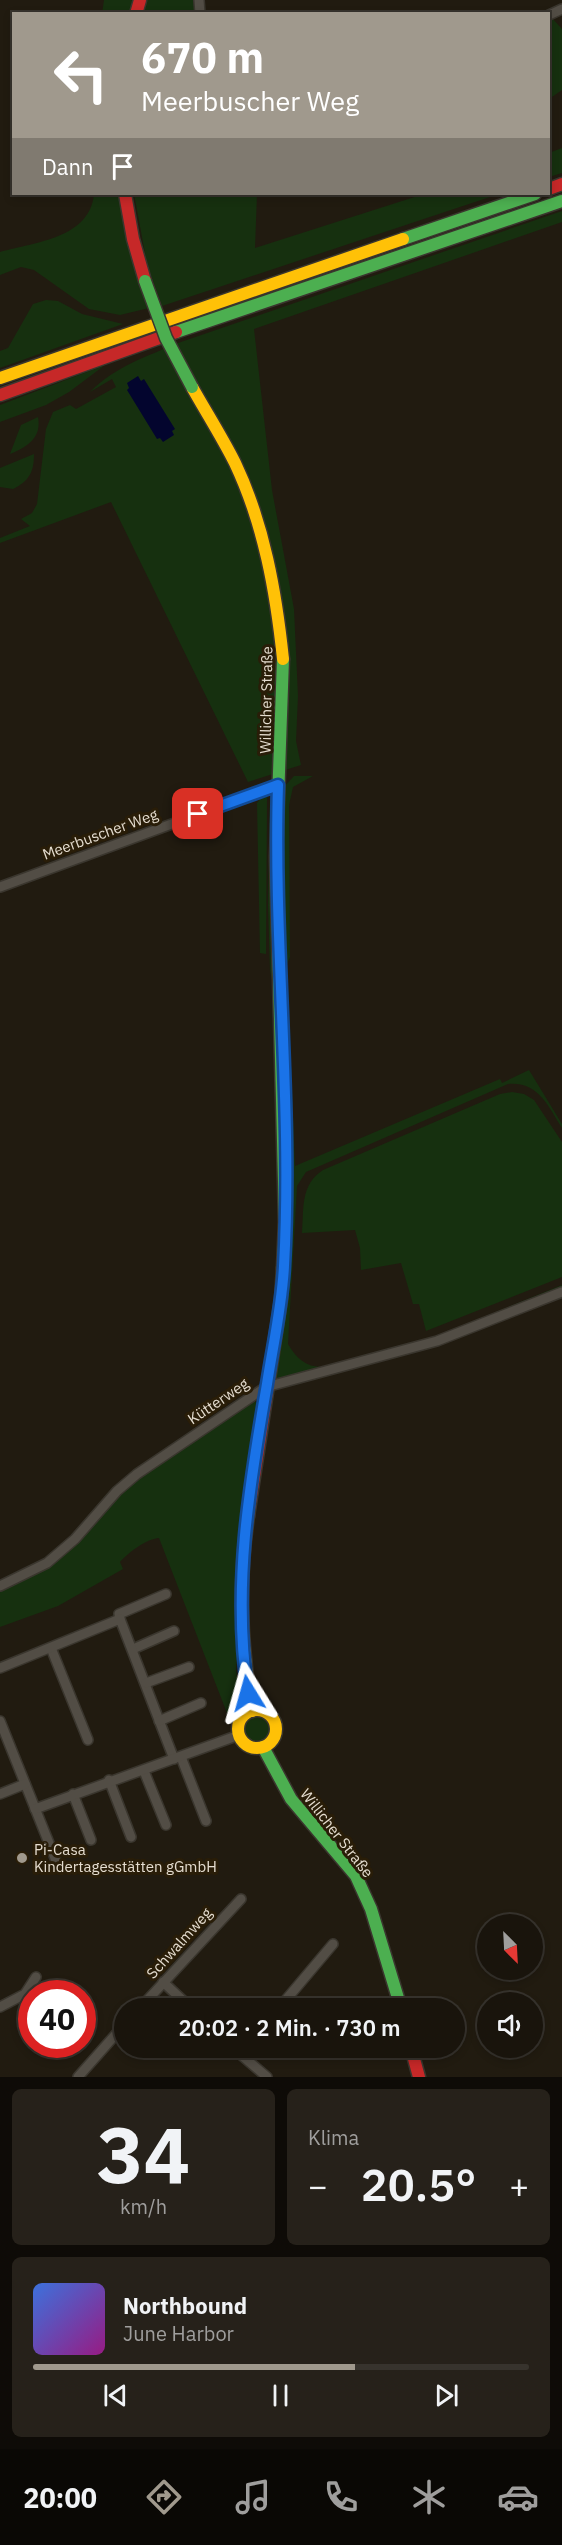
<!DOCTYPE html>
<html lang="de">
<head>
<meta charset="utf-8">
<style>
  body { margin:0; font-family:"IBM Plex Sans",sans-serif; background:#26211a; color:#f1f3f6; height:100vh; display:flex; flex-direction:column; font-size:22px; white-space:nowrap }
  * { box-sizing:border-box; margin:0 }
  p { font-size:20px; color:#9f9e9d }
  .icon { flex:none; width:33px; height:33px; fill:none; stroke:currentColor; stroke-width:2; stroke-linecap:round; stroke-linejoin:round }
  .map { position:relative; height:2077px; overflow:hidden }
  .panel { display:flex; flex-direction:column; gap:12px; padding:12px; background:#0e0b07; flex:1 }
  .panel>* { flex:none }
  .banner { position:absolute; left:12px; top:12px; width:538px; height:183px; border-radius:0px; box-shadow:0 3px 9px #0003,0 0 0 2px #37332d; background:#a0998d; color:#fff; overflow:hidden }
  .needle { width:39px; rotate:156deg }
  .tools { position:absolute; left:477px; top:1914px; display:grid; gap:12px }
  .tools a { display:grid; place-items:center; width:66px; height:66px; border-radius:50%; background:#19140c; box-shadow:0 3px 9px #0003,0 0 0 2px #37332d; font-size:30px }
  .speed { position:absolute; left:18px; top:1980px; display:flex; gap:12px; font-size:30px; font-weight:700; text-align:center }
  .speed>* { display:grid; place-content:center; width:78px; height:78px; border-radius:50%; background:#19140c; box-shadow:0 3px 9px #0003,0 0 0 2px #37332d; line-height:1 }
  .speed .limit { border:9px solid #d22; background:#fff; color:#111 }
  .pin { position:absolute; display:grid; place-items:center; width:51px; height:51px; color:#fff; margin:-26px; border-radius:12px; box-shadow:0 3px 9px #0006 }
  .me { position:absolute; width:66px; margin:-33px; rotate:352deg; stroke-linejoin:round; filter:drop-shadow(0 0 4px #0008) }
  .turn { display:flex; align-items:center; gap:21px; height:126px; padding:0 30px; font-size:27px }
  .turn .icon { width:78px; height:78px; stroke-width:2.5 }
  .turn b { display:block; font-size:42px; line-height:51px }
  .then { display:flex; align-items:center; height:57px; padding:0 30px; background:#0003; gap:12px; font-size:22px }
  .big { font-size:45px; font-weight:600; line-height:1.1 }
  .panel .card { flex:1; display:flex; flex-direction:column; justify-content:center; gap:9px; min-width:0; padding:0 21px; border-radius:9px; background:#26211a }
  .panel .dial { align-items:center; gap:0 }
  .dial b { font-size:78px; line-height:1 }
  .song { display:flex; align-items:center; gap:18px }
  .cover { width:72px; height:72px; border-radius:9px; background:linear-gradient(135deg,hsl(220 70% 55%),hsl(310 70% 35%)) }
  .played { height:6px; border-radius:3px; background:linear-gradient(90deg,#a0998d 65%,#37332d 65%) }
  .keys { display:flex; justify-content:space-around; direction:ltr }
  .heat { display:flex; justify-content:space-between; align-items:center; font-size:33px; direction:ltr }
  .panel .tiles { flex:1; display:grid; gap:12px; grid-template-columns:1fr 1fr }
  .card:last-child { grid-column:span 2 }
  .trip { position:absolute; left:114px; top:1998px; width:351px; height:60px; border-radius:30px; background:#19140c; box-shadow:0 3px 9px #0003,0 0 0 2px #37332d; font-weight:600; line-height:60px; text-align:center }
  .menu { display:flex; height:96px; justify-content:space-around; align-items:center; background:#0a0805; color:#9f9e9d }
  .menu .icon { width:42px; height:42px }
  .menu .active { color:#a0998d }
  .menu b { font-size:27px; color:#f1f3f6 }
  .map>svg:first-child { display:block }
  .green { fill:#16300f }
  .water { fill:#03052e }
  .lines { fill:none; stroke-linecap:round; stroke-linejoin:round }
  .street-casing { stroke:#3a362e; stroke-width:12 }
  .fast-casing { stroke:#3a362e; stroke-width:15 }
  .slow-casing { stroke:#3a362e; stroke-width:15 }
  .jam-casing { stroke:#3a362e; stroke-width:15 }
  .street { stroke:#524d45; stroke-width:9 }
  .fast { stroke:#4caf50; stroke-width:12 }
  .slow { stroke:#ffc107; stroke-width:12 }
  .jam { stroke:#c62828; stroke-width:12 }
  .fast-bridge-casing { stroke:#3a362e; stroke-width:15; stroke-linecap:butt }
  .fast-bridge { stroke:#4caf50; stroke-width:12 }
  .route-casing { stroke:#114b97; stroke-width:15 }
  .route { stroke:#1a73e8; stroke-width:10 }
  .poi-dot { fill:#a0998d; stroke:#291d08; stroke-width:2 }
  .labels { text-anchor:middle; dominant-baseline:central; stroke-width:6; stroke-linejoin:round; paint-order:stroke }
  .street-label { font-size:15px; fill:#e5ddd0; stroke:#291d08 }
  .poi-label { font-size:15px; fill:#e5ddd0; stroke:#291d08; text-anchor:start }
</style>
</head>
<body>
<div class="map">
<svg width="562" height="2077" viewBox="0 0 562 2077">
  <rect width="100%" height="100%" fill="#211b10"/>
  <!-- green -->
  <g class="green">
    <path d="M 104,0 L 136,0 L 133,13 L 102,14 Z"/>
    <path d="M 147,0 L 193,0 L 195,13 L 144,13 Z"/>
    <path d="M 551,17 L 562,29 L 562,90 L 549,99 Z"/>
    <path d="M 562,148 L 562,173 L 549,177 L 549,153 Z"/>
    <path d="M 94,194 L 121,194 L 134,265 L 149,308 L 120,315 L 89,309 L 34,270 L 21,267 L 0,275 L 0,252 C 36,242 90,238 94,194 Z"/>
    <path d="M 134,194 L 257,194 L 255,248 L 424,194 L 499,194 L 162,306 L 147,264 Z"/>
    <path d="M 562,211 L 562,222 L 254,329 L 272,490 L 294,609 L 298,696 L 296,741 L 301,765 L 248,782 L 111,502 L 0,543 L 0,538 L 30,526 L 21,519 L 32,513 L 37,504 L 46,429 L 53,412 L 70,405 L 76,409 L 116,387 L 112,379 L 90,392 C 116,366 146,357 178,343 Z"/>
    <path d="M 46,300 L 58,301 L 82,314 L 123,324 L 0,368 L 0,351 L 8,348 L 33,304 Z"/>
    <path d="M 105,365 L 69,392 L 46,405 L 0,422 L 0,405 Z"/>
    <path d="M 38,417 C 42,438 27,447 10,454 L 21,425 Z"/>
    <path d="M 34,454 C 34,472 29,481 13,489 L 0,487 L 0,468 Z"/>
    <path d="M 294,776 L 313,776 L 293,787 L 289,805 L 290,957 L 287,964 L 295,1166 L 500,1079 L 502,1083 L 529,1070 L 562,1124 L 562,1128 C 548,1106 538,1081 508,1084 L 306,1172 L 297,1186 L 288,1344 C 296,1358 306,1367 322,1367 L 435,1337 L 562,1285 L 562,1289 L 462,1330 L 275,1380 L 272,1376 L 284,1300 L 282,789 Z"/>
    <path d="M 262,797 L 267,797 L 266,954 L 260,953 L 257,803 Z"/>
    <path d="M 270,799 L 273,802 L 275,994 L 270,971 L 268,905 Z"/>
    <path d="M 512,1092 L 524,1094 L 534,1100 L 562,1142 L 562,1277 L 426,1331 L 419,1304 L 413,1304 L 401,1263 L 361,1270 L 360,1248 L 355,1230 L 302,1233 C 304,1209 300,1185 323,1170 L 500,1094 Z"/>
    <path d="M 254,1400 L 259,1406 L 236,1670 L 240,1699 L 227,1713 L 159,1538 C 146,1539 129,1552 120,1562 L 123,1569 L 58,1606 L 0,1627 L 0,1589 L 32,1575 L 129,1483 L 248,1401 Z"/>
    <circle cx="257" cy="1729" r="15"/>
  </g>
  <!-- water -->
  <path class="water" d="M 138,376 L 141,381 L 144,379 L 175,429 L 172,431 L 174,435 L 163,442 L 160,438 L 157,439 L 127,390 L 129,388 L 127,383 Z"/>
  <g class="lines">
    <defs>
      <g id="street">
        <path d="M 199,0 L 200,14"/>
        <path d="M 549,15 L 562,9"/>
        <path d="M 0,887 L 278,785"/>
        <path d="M 0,1586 L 47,1563 L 75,1539 L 117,1491 L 137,1474 L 266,1387 L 437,1341 L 562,1292"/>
        <path d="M 120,1619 L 119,1614 L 166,1594"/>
        <path d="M 51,1648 L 88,1740"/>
        <path d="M 133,1649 L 174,1631"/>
        <path d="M 0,1668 L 120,1619 L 174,1759"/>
        <path d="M 146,1683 L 189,1667"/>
        <path d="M 0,1721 L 57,1863"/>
        <path d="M 159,1721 L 201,1703"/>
        <path d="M 181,1757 L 206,1821"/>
        <path d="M 144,1771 L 166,1825"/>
        <path d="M 109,1780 L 131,1837"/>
        <path d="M 0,1794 L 25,1784"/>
        <path d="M 73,1794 L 91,1840"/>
        <path d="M 35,1809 L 239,1735"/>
        <path d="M 163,1982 L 191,2008"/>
        <path d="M 0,2007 L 25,1994 L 36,1977"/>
        <path d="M 140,2008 L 241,1899"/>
        <path d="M 279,2008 L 333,1944"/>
        <path d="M 233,2048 L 267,2077"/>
        <path d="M 78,2077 L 124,2025"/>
      </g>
      <g id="fast">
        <path d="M 403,239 L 535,194"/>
        <path d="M 176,332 L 562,201"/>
        <path d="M 283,1268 L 285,1222 L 276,857 L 283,659"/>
        <path d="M 263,1747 L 291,1799 L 356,1876 L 371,1909 L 401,2008"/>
      </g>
      <g id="slow">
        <path d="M 0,378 L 403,239"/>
        <path d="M 192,387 C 206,412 222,437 235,463 C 264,524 276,592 283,659"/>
        <path d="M 248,1516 C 238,1585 241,1643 252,1711"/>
        <circle cx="257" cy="1729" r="19"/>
      </g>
      <g id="jam">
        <path d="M 136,14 L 140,0"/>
        <path d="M 549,189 L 562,184"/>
        <path d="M 125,194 L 133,239 L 145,281"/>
        <path d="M 0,395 L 176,332"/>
        <path d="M 248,1516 L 281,1300 L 283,1268"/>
        <path d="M 411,2048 L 419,2077"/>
      </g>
    </defs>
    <!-- street casing -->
    <use href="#street" class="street-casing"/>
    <!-- fast casing -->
    <use href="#fast" class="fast-casing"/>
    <!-- slow casing -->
    <use href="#slow" class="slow-casing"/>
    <!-- jam casing -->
    <use href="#jam" class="jam-casing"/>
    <!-- street -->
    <use href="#street" class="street"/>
    <!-- fast -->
    <use href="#fast" class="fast"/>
    <!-- slow -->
    <use href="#slow" class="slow"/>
    <!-- jam -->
    <use href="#jam" class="jam"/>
    <defs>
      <path id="fast-bridge" d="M 145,281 L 166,338 L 192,387"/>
    </defs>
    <!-- fast-bridge casing -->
    <use href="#fast-bridge" class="fast-bridge-casing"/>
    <!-- fast-bridge -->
    <use href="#fast-bridge" class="fast-bridge"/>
  </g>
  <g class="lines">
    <defs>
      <path id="route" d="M 198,814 L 278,785 C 273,945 293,1106 284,1266 C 282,1306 273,1345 267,1384 C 249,1487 232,1589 248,1693"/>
    </defs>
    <!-- route casing -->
    <use href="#route" class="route-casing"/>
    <!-- route -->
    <use href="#route" class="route"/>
  </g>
  <!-- markers -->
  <circle class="poi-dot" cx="22" cy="1858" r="6"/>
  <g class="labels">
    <!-- street labels -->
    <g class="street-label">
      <text transform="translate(266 700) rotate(-89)">Willicher Straße</text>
      <text transform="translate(100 834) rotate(-20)">Meerbuscher Weg</text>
      <text transform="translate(218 1401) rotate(-34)">Kütterweg</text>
      <text transform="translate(337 1833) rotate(52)">Willicher Straße</text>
      <text transform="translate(179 1943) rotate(-48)">Schwalmweg</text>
    </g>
    <!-- poi labels -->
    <g class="poi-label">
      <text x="34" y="1849">Pi-Casa<tspan x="34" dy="17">Kindertagesstätten gGmbH</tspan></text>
    </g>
  </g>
</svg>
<div class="tools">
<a><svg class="needle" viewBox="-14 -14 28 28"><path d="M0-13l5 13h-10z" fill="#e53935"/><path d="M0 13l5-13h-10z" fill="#9f9e9d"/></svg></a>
<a><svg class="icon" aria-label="sound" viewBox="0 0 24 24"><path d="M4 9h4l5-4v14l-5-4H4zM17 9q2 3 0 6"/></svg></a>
</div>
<div class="speed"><div class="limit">40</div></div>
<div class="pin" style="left:198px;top:814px;background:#d93025"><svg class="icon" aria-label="arrive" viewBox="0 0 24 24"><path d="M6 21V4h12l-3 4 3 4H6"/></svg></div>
<svg class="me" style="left:248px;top:1693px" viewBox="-20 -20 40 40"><path d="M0-17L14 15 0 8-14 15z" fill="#1a73e8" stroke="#fff" stroke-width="4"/></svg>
<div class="trip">20:02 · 2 Min. · 730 m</div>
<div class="banner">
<div class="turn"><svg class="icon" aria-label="left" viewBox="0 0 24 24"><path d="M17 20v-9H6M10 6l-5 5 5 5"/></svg><div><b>670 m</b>Meerbuscher Weg</div></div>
<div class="then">Dann<svg class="icon" aria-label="arrive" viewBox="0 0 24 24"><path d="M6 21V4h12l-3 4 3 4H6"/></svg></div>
</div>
</div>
<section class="panel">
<div class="tiles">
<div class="card dial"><b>34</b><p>km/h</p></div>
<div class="card"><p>Klima</p>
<div class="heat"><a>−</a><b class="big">20.5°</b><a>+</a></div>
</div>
<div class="card">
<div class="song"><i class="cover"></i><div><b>Northbound</b><p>June Harbor</p></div></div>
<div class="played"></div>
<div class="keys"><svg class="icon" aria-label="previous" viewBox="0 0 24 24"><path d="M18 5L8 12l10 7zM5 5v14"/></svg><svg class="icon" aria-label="pause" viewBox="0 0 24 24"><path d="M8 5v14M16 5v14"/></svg><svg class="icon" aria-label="next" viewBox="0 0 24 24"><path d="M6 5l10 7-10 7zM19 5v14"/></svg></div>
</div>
</div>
</section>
<nav class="menu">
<b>20:00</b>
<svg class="icon active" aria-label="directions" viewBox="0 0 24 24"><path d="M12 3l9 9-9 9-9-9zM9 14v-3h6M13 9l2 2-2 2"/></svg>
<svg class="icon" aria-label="music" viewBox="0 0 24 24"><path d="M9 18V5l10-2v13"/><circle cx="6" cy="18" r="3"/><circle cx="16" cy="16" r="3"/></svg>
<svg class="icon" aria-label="phone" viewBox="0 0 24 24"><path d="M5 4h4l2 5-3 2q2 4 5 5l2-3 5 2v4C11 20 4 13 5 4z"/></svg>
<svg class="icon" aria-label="climate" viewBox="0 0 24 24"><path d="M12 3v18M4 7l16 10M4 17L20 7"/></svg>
<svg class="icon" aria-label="car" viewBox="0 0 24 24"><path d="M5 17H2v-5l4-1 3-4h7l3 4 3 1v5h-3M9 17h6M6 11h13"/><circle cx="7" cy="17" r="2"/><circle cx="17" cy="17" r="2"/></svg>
</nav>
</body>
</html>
